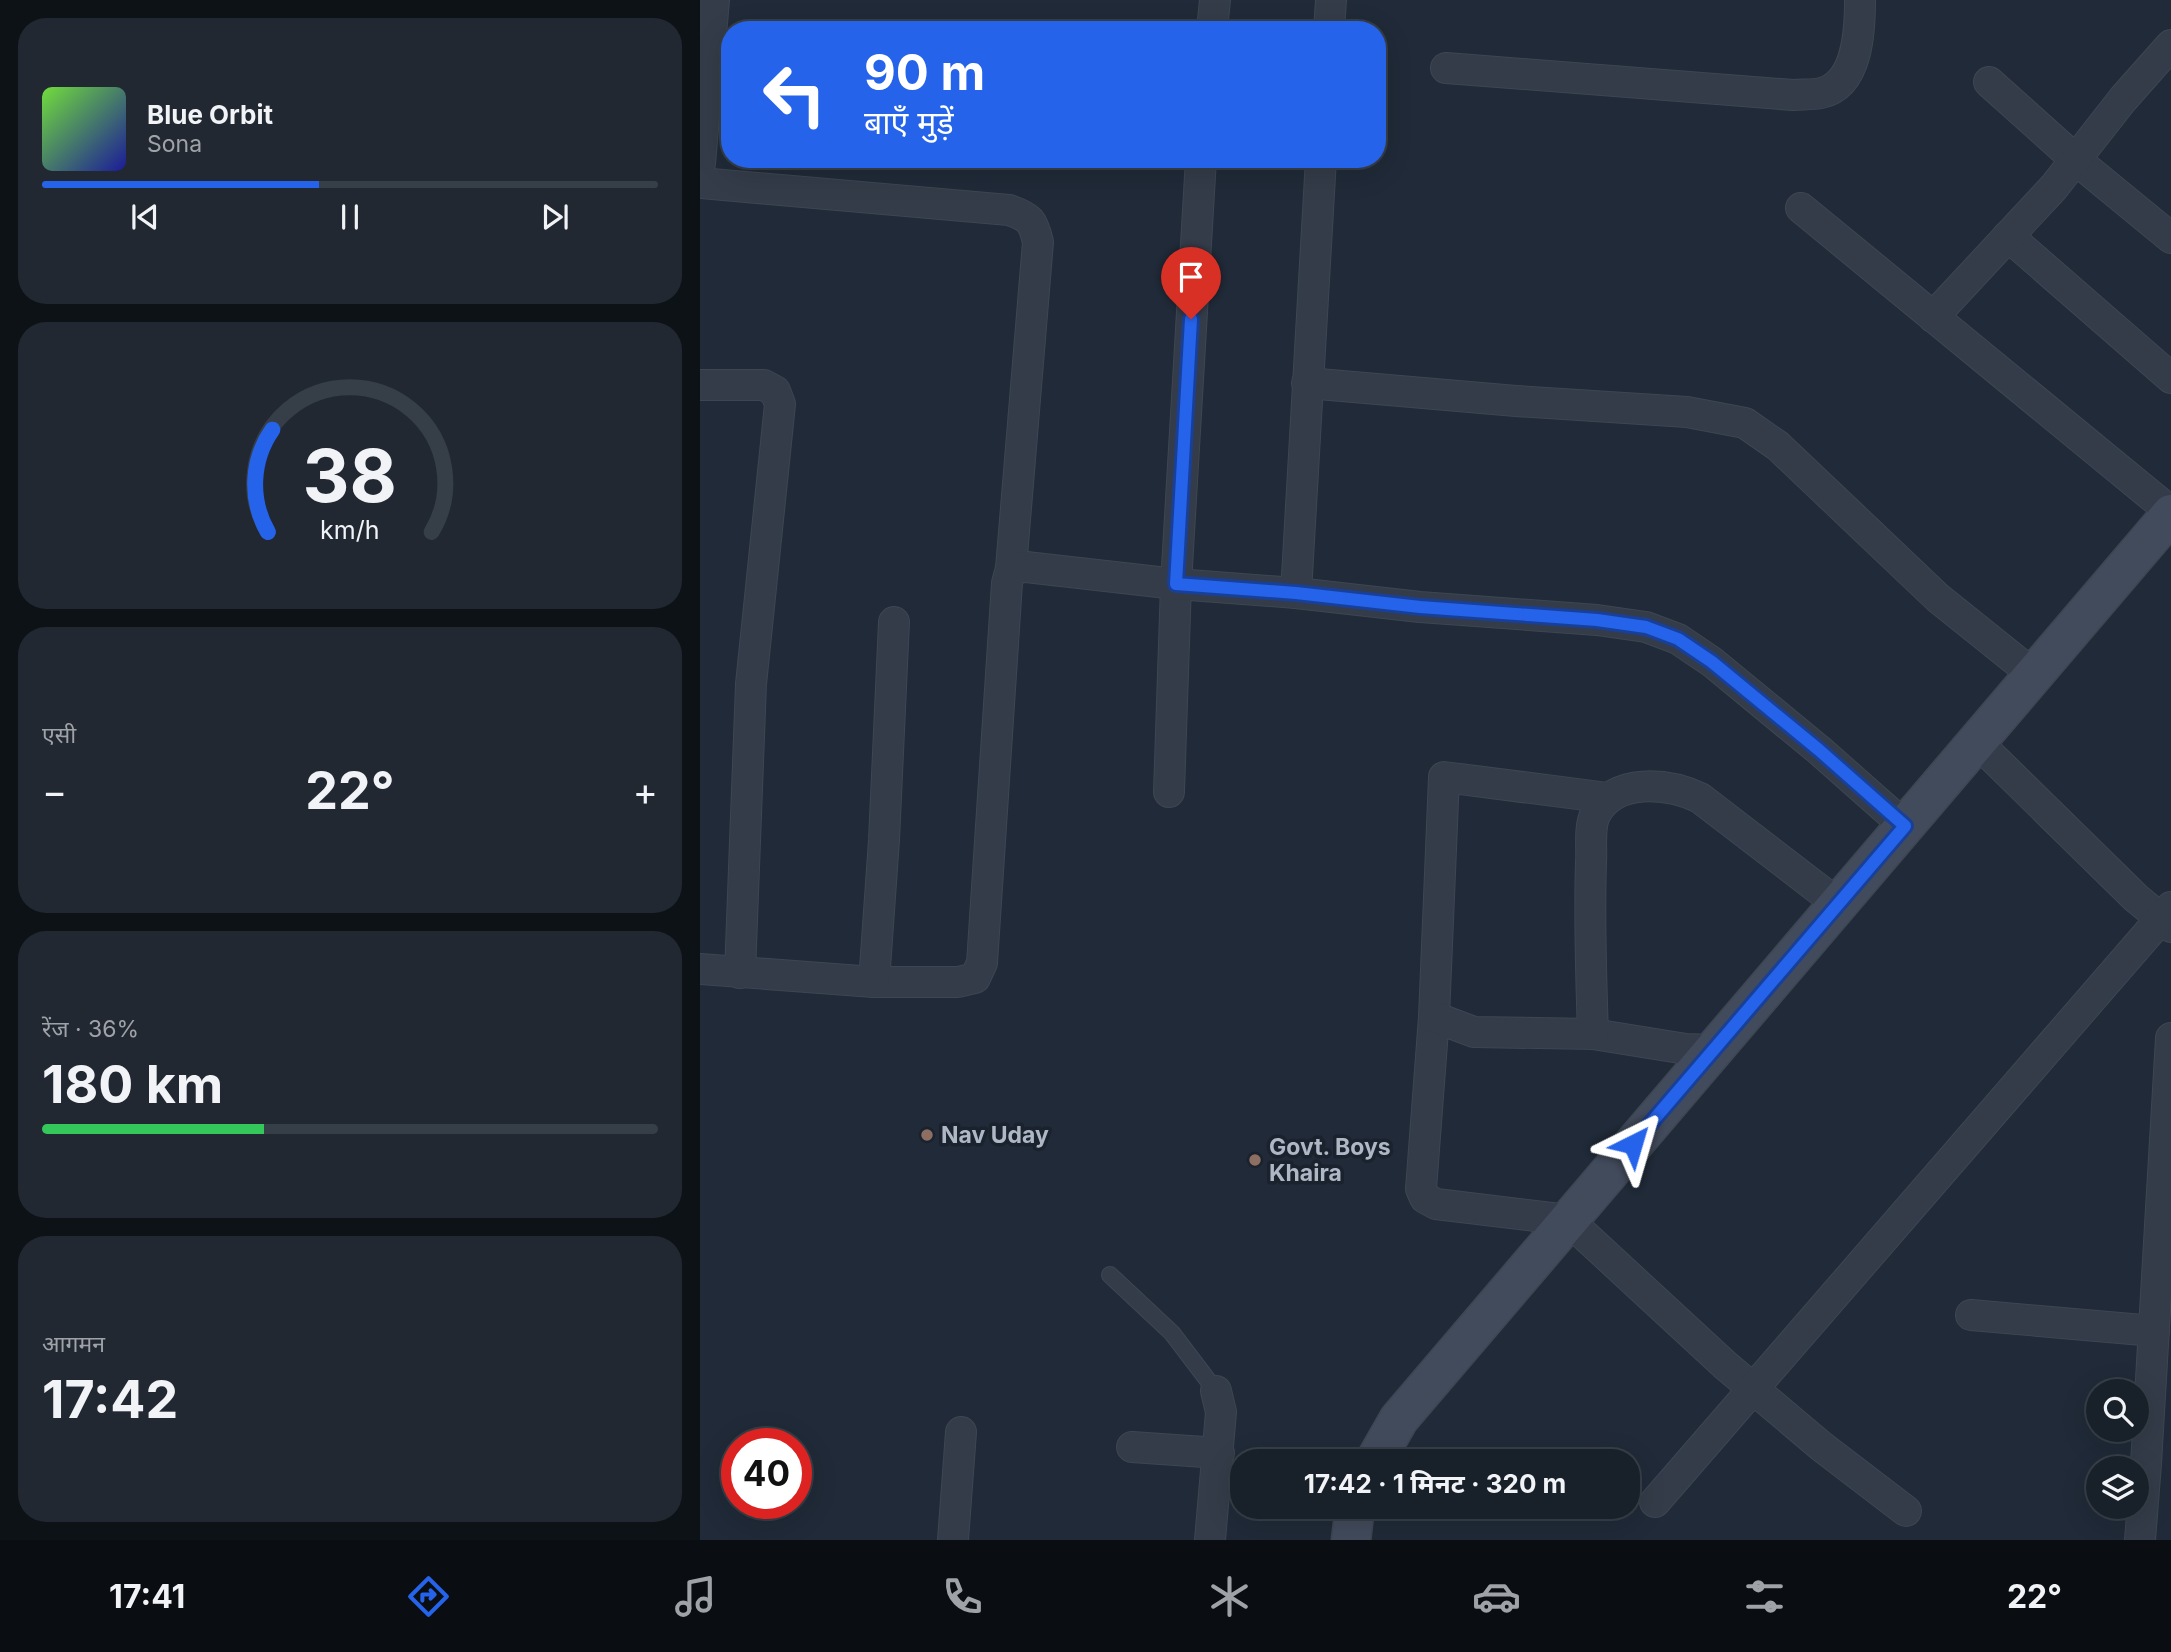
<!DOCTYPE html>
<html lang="hi">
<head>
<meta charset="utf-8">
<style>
  body { margin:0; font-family:Inter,"Noto Sans Devanagari",sans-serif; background:#212832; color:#f1f3f6; height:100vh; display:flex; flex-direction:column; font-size:26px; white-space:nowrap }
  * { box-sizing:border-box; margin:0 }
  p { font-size:23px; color:#9fa3a8 }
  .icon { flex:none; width:38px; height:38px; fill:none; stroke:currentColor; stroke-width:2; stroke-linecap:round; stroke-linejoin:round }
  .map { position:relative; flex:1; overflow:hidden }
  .sheet { display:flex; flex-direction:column; gap:18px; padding:18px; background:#0d1217; width:700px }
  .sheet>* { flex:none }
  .top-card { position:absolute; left:21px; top:21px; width:665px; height:147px; border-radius:28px; box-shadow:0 7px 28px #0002,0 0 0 2px #363e47; background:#2563eb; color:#fff; overflow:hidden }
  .controls { position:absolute; left:1386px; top:1379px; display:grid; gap:14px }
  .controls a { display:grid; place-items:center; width:63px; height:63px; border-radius:50%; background:#18202a; box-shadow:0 7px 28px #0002,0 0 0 2px #363e47; font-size:35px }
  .speed { position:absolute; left:21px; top:1428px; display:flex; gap:14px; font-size:35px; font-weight:700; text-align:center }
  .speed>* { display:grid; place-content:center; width:91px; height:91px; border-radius:50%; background:#18202a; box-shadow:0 7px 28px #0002,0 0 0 2px #363e47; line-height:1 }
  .speed .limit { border:10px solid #d22; background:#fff; color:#111 }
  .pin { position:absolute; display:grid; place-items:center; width:60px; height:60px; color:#fff; margin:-72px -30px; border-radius:50% 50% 50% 0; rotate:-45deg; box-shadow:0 0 7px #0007 }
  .pin .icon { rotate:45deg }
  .me { position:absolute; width:77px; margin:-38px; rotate:40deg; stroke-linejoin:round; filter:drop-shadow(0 0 5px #0008) }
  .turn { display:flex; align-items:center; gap:24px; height:147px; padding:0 28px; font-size:32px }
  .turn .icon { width:91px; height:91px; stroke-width:2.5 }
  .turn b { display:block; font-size:49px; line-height:60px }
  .big { font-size:52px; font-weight:700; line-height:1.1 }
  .sheet .card { flex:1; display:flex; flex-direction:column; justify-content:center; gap:10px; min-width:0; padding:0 24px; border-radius:28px; background:#212832 }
  .sheet .dial { align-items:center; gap:0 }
  .dial svg { height:182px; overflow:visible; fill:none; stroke:#363e47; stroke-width:7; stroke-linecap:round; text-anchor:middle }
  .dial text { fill:#f1f3f6; stroke:none }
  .song { display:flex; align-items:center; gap:21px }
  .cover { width:84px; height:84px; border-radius:10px; background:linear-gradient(135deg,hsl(100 70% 55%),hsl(240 70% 35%)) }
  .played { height:7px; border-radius:4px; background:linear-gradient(90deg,#2563eb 45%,#363e47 45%) }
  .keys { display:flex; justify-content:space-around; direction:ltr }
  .heat { display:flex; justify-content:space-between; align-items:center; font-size:38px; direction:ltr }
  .charge { height:10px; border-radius:5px; background:linear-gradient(90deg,#34c759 36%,#363e47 0) }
  .trip { position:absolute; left:530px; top:1449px; width:410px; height:70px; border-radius:28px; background:#18202a; box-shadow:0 7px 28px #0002,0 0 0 2px #363e47; font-weight:700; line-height:70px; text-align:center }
  .menu { display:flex; height:112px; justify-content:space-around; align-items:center; background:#0a0d11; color:#9fa3a8 }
  .menu .icon { width:49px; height:49px }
  .menu .on { color:#2563eb }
  .menu b { font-size:32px; color:#f1f3f6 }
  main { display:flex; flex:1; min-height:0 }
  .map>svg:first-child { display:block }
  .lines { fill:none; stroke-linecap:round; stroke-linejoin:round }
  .lane-casing { stroke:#3d4652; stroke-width:18 }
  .street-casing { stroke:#3d4652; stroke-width:32 }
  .secondary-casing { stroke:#3d4652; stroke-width:41 }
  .lane { stroke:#343c49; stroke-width:16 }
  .street { stroke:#343c49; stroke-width:30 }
  .secondary { stroke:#424b5c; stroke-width:38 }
  .route-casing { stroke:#184099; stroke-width:18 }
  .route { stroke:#2563eb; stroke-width:12 }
  .education-dot { fill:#8d6e63; stroke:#1a222d; stroke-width:2.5 }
  .labels { text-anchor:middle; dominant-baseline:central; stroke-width:7; stroke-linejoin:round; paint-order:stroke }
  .poi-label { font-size:23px; font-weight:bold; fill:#aeb7c5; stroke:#1a222d; text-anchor:start }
</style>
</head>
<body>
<main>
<section class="sheet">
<div class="card">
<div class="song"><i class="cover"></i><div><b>Blue Orbit</b><p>Sona</p></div></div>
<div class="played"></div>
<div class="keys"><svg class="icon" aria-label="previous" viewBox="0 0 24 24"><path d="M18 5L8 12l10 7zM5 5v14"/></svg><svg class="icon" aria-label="pause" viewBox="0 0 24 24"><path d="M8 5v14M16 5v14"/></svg><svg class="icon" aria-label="next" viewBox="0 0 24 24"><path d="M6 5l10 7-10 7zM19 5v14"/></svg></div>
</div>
<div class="card dial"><svg viewBox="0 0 100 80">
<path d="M14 69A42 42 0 1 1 86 69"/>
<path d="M14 69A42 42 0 0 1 16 24" stroke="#2563eb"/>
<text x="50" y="56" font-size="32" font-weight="700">38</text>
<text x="50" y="72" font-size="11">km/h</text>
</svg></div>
<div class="card"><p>एसी</p>
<div class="heat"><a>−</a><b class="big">22°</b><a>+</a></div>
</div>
<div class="card"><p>रेंज · 36%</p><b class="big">180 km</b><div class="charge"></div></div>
<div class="card"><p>आगमन</p><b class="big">17:42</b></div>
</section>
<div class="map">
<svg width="1471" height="1540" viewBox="0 0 1471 1540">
  <rect width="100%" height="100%" fill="#202a38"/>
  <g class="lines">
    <defs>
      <path id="lane" d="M 410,1275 L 472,1333 L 516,1391"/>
      <g id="street">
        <path d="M 512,30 L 515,0"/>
        <path d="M 629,30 L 631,0"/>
        <path d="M 746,68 L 1093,95 C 1102,94 1112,95 1121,93 C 1158,85 1160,31 1160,0"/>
        <path d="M 1289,82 L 1376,160 L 1471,238"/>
        <path d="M 0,164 L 14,0"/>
        <path d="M 0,183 L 309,210 C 330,217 333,221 338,242 L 311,568"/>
        <path d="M 1101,208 L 1471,512"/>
        <path d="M 1308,236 L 1471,378"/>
        <path d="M 1233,317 L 1354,187 L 1423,99 L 1471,45"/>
        <path d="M 607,383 L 816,401 L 987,412 L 1045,423 L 1078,446 L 1238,598 L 1334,675"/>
        <path d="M 0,385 L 64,385 L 75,391 L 80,404 L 51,684 L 40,973"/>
        <path d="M 596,593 L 621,159"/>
        <path d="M 1277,742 L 1436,898 L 1471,927"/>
        <path d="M 469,792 L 476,584 L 501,159"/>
        <path d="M 908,798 L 744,777 L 734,1017 L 721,1189 L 725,1198 L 736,1204 L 868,1220 L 1025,1365 L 1121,1446 L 1206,1511"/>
        <path d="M 0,969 L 174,982 L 258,982 L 275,978 L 282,963 L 307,583 L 311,568 L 326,567 L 476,584 L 596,593 L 720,607 L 897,620 L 946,627 L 978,639 L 1012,662 L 1119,750 L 1205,826"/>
        <path d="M 174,982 L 184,840 L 194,622"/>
        <path d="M 734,1017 L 774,1032 L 893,1034 L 986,1049 L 1013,1050"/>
        <path d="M 893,1034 C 891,976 889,920 891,863 C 892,849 889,827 895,815 C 914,777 968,783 1000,798 L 1138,904"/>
        <path d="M 1271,1315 L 1454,1331"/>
        <path d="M 432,1447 L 519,1453"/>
        <path d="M 955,1502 L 1471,907"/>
        <path d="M 253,1540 L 261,1432"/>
        <path d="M 510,1540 L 521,1412 L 516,1391"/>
        <path d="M 1440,1540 L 1446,1464 L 1471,1038"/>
      </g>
      <g id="secondary">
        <path d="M 675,1461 L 699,1419 L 1471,514"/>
        <path d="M 651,1540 L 655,1507"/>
      </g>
    </defs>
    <!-- lane casing -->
    <use href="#lane" class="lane-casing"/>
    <!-- street casing -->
    <use href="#street" class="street-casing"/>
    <!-- secondary casing -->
    <use href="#secondary" class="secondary-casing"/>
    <!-- lane -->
    <use href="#lane" class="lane"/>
    <!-- street -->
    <use href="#street" class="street"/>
    <!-- secondary -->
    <use href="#secondary" class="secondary"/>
  </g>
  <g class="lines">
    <defs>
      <path id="route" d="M 491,319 L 476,584 L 596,593 L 720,607 L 897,620 L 946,627 L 978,639 L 1012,662 L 1119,750 L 1205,826 L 933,1144"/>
    </defs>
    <!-- route casing -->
    <use href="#route" class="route-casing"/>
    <!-- route -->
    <use href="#route" class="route"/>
  </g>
  <!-- markers -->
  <g class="education-dot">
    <circle cx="227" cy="1135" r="7"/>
    <circle cx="555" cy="1160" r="7"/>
  </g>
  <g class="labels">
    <!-- poi labels -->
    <g class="poi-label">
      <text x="241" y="1135">Nav Uday</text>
      <text x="569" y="1147">Govt. Boys<tspan x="569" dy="26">Khaira</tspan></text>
    </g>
  </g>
</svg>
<div class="controls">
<a><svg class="icon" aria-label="search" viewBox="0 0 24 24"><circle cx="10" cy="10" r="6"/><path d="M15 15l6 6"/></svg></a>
<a><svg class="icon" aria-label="layers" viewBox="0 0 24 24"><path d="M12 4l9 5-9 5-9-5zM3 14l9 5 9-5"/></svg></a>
</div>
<div class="speed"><div class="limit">40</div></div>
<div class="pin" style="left:491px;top:319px;background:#d93025"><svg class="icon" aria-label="arrive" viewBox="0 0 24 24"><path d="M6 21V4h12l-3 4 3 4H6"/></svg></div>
<svg class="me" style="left:933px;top:1144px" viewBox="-20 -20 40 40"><path d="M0-17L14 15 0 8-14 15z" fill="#2563eb" stroke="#fff" stroke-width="4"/></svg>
<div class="trip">17:42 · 1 मिनट · 320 m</div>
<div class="top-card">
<div class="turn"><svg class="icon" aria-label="left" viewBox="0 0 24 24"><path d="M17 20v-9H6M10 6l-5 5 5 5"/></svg><div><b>90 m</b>बाएँ मुड़ें</div></div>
</div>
</div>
</main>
<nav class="menu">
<b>17:41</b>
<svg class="icon on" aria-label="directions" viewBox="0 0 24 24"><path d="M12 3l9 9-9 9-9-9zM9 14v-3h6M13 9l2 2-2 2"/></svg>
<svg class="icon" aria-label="music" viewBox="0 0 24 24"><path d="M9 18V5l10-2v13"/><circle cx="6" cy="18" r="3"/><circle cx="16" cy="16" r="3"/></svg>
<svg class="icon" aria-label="phone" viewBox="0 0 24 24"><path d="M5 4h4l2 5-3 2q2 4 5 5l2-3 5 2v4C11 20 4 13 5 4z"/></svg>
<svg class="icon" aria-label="climate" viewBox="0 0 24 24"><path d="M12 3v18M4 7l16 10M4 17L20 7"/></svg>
<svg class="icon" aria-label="car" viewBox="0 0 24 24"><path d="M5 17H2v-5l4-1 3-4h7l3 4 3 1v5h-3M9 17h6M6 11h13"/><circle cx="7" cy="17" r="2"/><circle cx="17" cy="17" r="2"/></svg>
<svg class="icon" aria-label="filters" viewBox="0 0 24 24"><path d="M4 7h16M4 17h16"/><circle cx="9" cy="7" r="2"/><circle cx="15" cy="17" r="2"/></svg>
<b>22°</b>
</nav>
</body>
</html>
